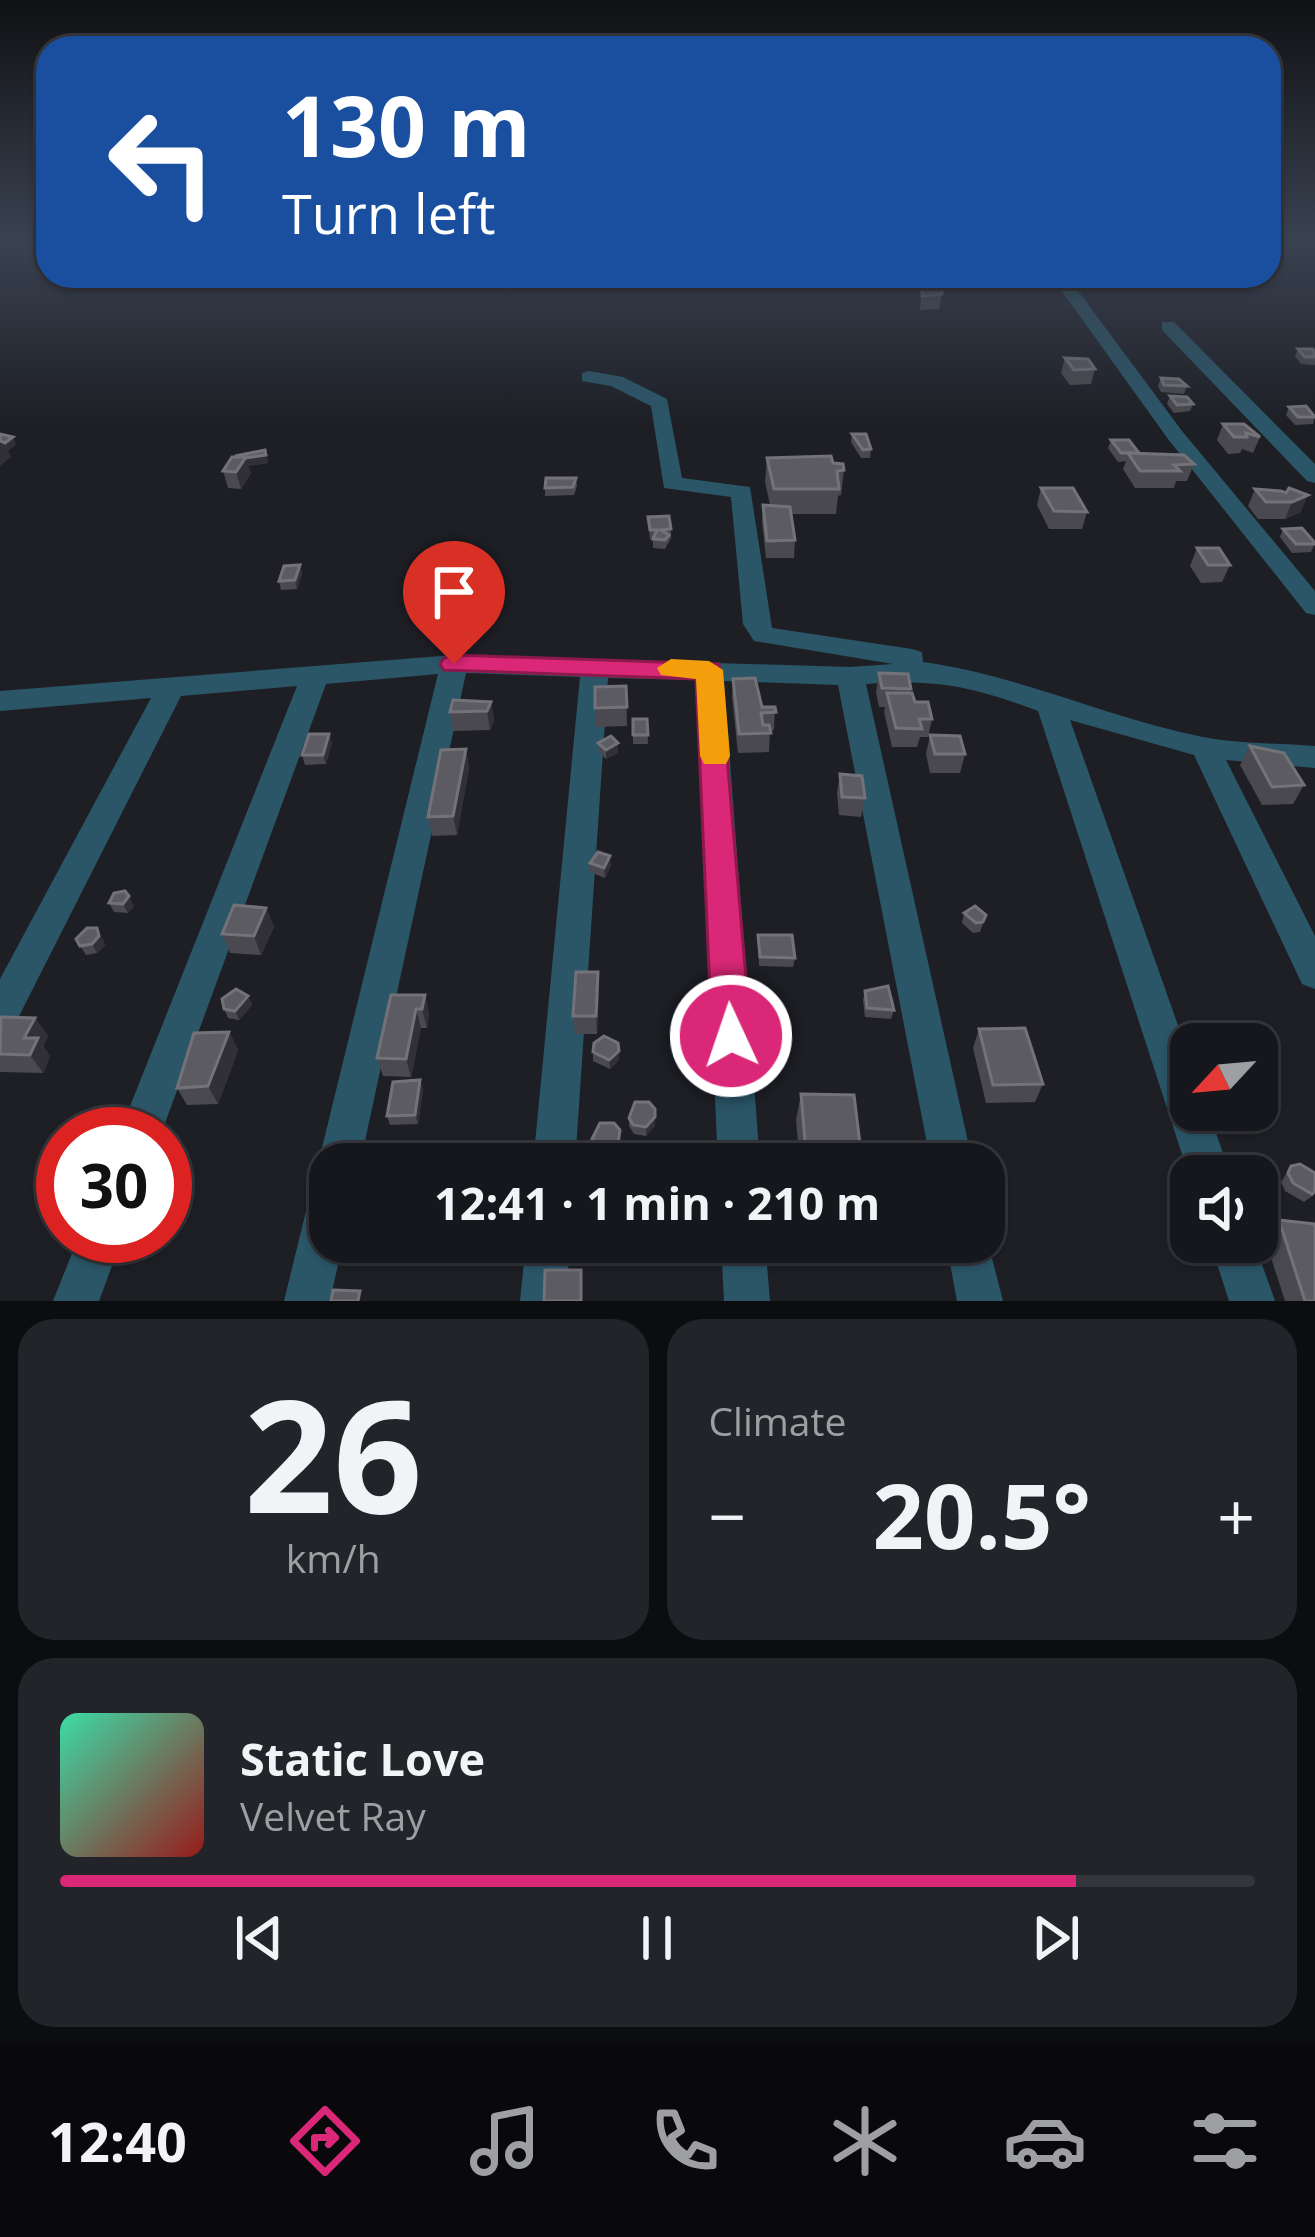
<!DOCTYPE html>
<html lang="en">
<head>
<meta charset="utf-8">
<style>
  body { margin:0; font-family:"Open Sans",sans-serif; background:#232429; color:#f1f3f6; height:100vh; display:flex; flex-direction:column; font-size:45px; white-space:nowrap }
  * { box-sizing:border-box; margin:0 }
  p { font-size:39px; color:#9e9fa3 }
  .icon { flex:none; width:66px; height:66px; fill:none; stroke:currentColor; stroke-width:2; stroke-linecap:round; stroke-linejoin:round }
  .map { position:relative; height:1301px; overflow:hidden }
  .sheet { display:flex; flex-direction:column; gap:18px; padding:18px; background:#0c0d0f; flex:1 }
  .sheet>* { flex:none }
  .top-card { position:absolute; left:36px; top:36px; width:1245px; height:252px; border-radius:36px; box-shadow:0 3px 9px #0004,0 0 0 3px #35363b; background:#1a4fa0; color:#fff; overflow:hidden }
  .needle { width:78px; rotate:244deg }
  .controls { position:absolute; left:1170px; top:1023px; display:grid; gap:24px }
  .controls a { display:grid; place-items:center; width:108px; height:108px; border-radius:24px; background:#16171c; box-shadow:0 3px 9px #0004,0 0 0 3px #35363b; font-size:60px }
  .speed { position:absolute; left:36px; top:1107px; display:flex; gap:24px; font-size:60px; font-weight:700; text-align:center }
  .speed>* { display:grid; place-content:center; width:156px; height:156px; border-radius:50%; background:#16171c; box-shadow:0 3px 9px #0004,0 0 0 3px #35363b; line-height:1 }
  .speed .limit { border:18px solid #d22; background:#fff; color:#111 }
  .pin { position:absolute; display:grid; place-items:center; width:102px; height:102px; color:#fff; margin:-123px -51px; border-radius:50% 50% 50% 0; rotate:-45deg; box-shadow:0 0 12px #0007 }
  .pin .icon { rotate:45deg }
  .me { position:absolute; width:132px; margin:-66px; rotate:357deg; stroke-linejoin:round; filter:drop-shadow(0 0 9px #0008) }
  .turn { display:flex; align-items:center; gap:42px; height:252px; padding:0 48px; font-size:54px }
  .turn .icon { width:156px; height:156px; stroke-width:2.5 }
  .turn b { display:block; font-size:84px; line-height:102px }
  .big { font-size:90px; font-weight:700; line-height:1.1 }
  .sheet .tile { flex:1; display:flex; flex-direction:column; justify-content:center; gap:18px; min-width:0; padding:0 42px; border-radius:36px; background:#232429 }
  .sheet .dial { align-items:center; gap:0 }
  .dial b { font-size:156px; line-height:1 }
  .song { display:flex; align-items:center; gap:36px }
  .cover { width:144px; height:144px; border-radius:18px; background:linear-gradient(135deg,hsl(160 70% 55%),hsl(0 70% 35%)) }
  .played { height:12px; border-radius:6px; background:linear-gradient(90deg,#db2777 85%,#35363b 85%) }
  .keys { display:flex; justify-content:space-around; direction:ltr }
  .heat { display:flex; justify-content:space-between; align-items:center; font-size:66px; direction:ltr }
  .sheet .tiles { flex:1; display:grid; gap:18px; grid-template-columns:1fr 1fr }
  .tile:last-child { grid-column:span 2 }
  .trip { position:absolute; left:309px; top:1143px; width:696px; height:120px; border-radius:36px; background:#16171c; box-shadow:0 3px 9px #0004,0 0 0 3px #35363b; font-weight:700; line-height:120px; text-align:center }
  .tab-bar { display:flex; height:192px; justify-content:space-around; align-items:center; background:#09090b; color:#9e9fa3 }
  .tab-bar .icon { width:84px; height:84px }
  .tab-bar .selected { color:#db2777 }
  .tab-bar b { font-size:54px; color:#f1f3f6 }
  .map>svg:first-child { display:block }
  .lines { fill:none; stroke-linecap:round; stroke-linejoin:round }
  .minor { fill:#2b5668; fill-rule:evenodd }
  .wall { fill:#4a494f }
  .shaded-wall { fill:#313037 }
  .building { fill:#5c5b61; stroke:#737278; stroke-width:3 }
  .route { fill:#db2777; stroke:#8e194d; stroke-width:3 }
  .slow { fill:#f59e0b }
</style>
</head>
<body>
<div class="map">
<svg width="1315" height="1301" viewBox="0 0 1315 1301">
  <rect width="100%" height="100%" fill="#1d1f25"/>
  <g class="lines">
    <!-- minor -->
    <g class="minor">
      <path d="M 1051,276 L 1067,276 L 1182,431 L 1315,591 L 1315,615 L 1306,613 L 1168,439 Z"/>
      <path d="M 1162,322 L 1174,322 L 1315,464 L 1315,483 L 1307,481 L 1162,330 Z"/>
      <path d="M 589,371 L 623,377 L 667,399 L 682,478 L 750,487 L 772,628 L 912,649 L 922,652 L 923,662 C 1019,675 1108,718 1203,737 C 1239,744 1278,743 1315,746 L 1315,768 L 1226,760 L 1315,936 L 1315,989 L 1302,984 L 1194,755 L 1070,720 L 1191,1062 L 1191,1110 L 1208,1110 L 1231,1176 L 1191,1176 L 1191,1182 L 1038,711 C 971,686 937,679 866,684 L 973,1164 L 931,1164 L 838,685 L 724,681 L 760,1164 L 718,1164 L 696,680 L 608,678 L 575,1164 L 533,1164 L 580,677 L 466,673 L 360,1164 L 330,1164 L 330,1242 L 343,1242 L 330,1301 L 284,1301 L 308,1203 L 315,1188 L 330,1181 L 318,1164 L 438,674 L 326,684 L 161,1134 L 119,1134 L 297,686 L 181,696 L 13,1028 L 0,1033 L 0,979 L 151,698 L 0,711 L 0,691 L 454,655 L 850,667 L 893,664 L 754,641 L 743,624 L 731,497 L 664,488 L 651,406 L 611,386 L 582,381 L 582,373 Z"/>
      <path d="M 984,1227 L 1003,1301 L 957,1301 L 946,1242 L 984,1242 Z"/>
      <path d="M 79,1236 L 123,1236 L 99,1301 L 53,1301 Z"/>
      <path d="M 526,1242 L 570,1242 L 566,1301 L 520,1301 Z"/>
      <path d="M 721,1242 L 765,1242 L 770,1301 L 724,1301 Z"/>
      <path d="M 1210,1242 L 1254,1242 L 1275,1301 L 1229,1301 Z"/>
    </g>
  </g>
  <!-- wall -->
  <g class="wall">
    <path d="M 922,276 L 943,276 L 941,280 L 921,278 Z"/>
    <path d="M 948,276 L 961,276 L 960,284 L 948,284 Z"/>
    <path d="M 922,286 L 942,294 L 939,309 L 920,310 Z"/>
    <path d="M 1298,349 L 1315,352 L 1315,365 L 1301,364 L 1295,356 Z"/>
    <path d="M 1065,358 L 1095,369 L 1091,384 L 1070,385 L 1061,373 Z"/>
    <path d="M 1161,378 L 1187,386 L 1184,394 L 1161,392 L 1158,386 Z"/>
    <path d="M 1170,396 L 1193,404 L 1190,411 L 1174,413 L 1167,404 Z"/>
    <path d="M 1289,407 L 1315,415 L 1313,424 L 1295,425 L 1286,415 Z"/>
    <path d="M 1223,424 L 1260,437 L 1253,453 L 1242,449 L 1240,453 L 1228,454 L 1217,440 Z"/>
    <path d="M 852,434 L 871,449 L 870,458 L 861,458 L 851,442 Z"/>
    <path d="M 1111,440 L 1139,453 L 1194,464 L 1187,481 L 1176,481 L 1174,488 L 1135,488 L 1123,469 L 1126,461 L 1118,462 L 1108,448 Z"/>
    <path d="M 265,450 L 268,463 L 248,466 L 251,473 L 241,489 L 228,488 L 223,471 Z"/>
    <path d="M 767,458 L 833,463 L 844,470 L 841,495 L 838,496 L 836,514 L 791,514 L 795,540 L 794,558 L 766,558 L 762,522 L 763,505 L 770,505 L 765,482 Z"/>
    <path d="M 576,478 L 577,486 L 574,495 L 545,496 L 545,488 Z"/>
    <path d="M 1041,488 L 1087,512 L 1082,529 L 1049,529 L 1037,505 Z"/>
    <path d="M 1255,489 L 1286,493 L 1301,512 L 1285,519 L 1258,519 L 1248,506 Z"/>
    <path d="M 648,517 L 671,529 L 671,538 L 665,549 L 653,548 L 653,539 L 650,539 Z"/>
    <path d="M 1283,529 L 1315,543 L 1311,552 L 1292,553 L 1280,537 Z"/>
    <path d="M 1197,548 L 1230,565 L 1222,582 L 1201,583 L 1190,566 Z"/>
    <path d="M 300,565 L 302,574 L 297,589 L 281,590 L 279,581 Z"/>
    <path d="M 879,673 L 911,689 L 910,693 L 915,702 L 932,719 L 928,737 L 920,737 L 917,747 L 892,747 L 884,712 L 885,707 L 879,707 L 876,692 Z"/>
    <path d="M 733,679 L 762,707 L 775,707 L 774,730 L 770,730 L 769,752 L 738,753 L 732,697 Z"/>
    <path d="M 626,686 L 627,726 L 596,727 L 595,687 Z"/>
    <path d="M 491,702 L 494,720 L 490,730 L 453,731 L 450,712 Z"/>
    <path d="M 633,719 L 647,719 L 648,744 L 633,744 Z"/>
    <path d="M 930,735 L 965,754 L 960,773 L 930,773 L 926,754 Z"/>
    <path d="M 332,743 L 326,764 L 305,765 L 302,755 Z"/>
    <path d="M 598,743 L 618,743 L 618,753 L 606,759 L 599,752 Z"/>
    <path d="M 1250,746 L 1304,785 L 1293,804 L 1262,805 L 1240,765 Z"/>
    <path d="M 466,749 L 469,768 L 457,835 L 432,836 L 428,817 Z"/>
    <path d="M 840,774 L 865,798 L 861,817 L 839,815 L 837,793 Z"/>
    <path d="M 590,863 L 611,865 L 605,878 L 590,872 Z"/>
    <path d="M 114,893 L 134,906 L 128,913 L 114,912 L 109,903 Z"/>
    <path d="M 266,908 L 274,927 L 261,955 L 230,953 L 222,934 Z"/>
    <path d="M 964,913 L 986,915 L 980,932 L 973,933 L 962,923 Z"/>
    <path d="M 758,935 L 795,958 L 793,967 L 759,966 Z"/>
    <path d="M 102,938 L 105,945 L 97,953 L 86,955 L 76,939 Z"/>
    <path d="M 599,991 L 597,1034 L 575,1034 L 573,1016 Z"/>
    <path d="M 865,991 L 894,1010 L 891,1019 L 865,1017 L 863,1000 Z"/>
    <path d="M 425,995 L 429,1014 L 427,1028 L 421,1028 L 411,1077 L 383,1076 L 377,1058 Z"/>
    <path d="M 248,996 L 252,1005 L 239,1020 L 228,1018 L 224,1009 Z"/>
    <path d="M 35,1018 L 48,1036 L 43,1046 L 50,1056 L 43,1073 L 0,1072 L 0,1019 Z"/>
    <path d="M 979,1029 L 1043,1084 L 1035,1102 L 986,1103 L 973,1048 Z"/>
    <path d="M 229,1032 L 238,1050 L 218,1104 L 187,1105 L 177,1088 Z"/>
    <path d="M 618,1043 L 619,1060 L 610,1069 L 593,1061 L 593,1052 Z"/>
    <path d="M 423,1089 L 418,1124 L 390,1125 L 387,1116 Z"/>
    <path d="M 801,1094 L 860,1144 L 885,1160 L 884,1164 L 800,1164 L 796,1120 Z"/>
    <path d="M 629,1118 L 655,1126 L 646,1136 L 634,1134 L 629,1126 Z"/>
    <path d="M 620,1138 L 618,1152 L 611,1157 L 598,1155 L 593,1148 L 592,1139 Z"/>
    <path d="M 1291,1166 L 1315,1173 L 1315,1194 L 1304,1202 L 1285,1191 L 1281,1182 Z"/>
    <path d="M 1279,1220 L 1315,1301 L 1285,1301 L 1264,1236 Z"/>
  </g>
  <!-- shaded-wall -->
  <g class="shaded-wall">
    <path d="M 13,437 L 16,445 L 8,451 L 11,457 L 0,466 L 0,444 Z"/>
    <path d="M 266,455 L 268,463 L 248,466 L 251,473 L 241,489 L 236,472 L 246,457 Z"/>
    <path d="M 1308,495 L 1301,512 L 1285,519 L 1292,502 Z"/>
    <path d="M 300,565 L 302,574 L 297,589 L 295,580 Z"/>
    <path d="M 491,702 L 494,720 L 490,730 L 487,711 Z"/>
    <path d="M 329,734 L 332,743 L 326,764 L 323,755 Z"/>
    <path d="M 618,743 L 618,753 L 606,759 L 606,750 Z"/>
    <path d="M 466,749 L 469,768 L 457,835 L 453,816 Z"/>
    <path d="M 610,856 L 611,865 L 605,878 L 604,868 Z"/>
    <path d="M 129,896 L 134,906 L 128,913 L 123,904 Z"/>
    <path d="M 266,908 L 274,927 L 261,955 L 254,936 Z"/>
    <path d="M 97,928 L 105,945 L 97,953 L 92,944 Z"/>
    <path d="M 598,972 L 599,991 L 597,1034 L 596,1016 Z"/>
    <path d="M 425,995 L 429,1014 L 427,1028 L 422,1009 Z"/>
    <path d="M 248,996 L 252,1005 L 239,1020 L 235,1011 Z"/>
    <path d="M 416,1009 L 421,1028 L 411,1077 L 406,1059 Z"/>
    <path d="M 35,1018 L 48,1036 L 43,1046 L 50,1056 L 43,1073 L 30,1055 L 24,1038 Z"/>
    <path d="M 229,1032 L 238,1050 L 218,1104 L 208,1086 Z"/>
    <path d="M 619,1051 L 619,1060 L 610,1069 L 609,1060 Z"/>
    <path d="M 420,1080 L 423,1089 L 418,1124 L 415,1115 Z"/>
    <path d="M 655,1117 L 655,1126 L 646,1136 L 646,1127 Z"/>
    <path d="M 620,1130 L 618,1152 L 611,1157 L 610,1149 Z"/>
    <path d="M 177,1138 L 187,1156 L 166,1220 L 165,1175 Z"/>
  </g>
  <!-- building -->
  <g class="building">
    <path d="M 922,286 L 941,287 L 942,294 L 922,296 Z"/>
    <path d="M 1298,349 L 1313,349 L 1315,357 L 1305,357 Z"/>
    <path d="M 1065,358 L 1088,359 L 1095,369 L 1074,370 Z"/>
    <path d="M 1161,378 L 1179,379 L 1187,386 L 1164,385 Z"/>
    <path d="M 1170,396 L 1187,397 L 1193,404 L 1177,405 Z"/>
    <path d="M 1306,406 L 1315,417 L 1298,417 L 1289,407 Z"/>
    <path d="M 1223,424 L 1244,424 L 1260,437 L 1246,433 L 1247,437 L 1234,437 Z"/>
    <path d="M 0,434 L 13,437 L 5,443 L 0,441 Z"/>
    <path d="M 852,434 L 866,434 L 871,449 L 863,450 Z"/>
    <path d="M 1111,440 L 1129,440 L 1139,453 L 1121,453 Z"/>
    <path d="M 265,450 L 266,455 L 245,458 L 235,456 Z"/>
    <path d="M 1128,453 L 1184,455 L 1194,464 L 1174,465 L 1180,471 L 1140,471 Z"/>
    <path d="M 831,456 L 833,463 L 843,464 L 844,470 L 837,471 L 839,489 L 774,489 L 767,458 Z"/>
    <path d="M 232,457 L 246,457 L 236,472 L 223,471 Z"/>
    <path d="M 546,478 L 576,478 L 573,487 L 545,488 Z"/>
    <path d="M 1041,488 L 1073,488 L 1087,512 L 1054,511 Z"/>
    <path d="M 1289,488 L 1308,495 L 1292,502 L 1266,502 L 1255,489 L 1281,491 L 1286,493 Z"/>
    <path d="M 763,505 L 790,507 L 795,540 L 767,541 Z"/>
    <path d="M 669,516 L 671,529 L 661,530 L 669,535 L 665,540 L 653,539 L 657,530 L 650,530 L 648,517 Z"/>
    <path d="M 1302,528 L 1315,543 L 1315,544 L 1296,544 L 1283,529 Z"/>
    <path d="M 1197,548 L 1219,548 L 1230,565 L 1208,565 Z"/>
    <path d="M 300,565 L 295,580 L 279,581 L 284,566 Z"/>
    <path d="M 879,673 L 908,674 L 911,689 L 882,688 Z"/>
    <path d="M 755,678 L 762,707 L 775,707 L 776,712 L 761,713 L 763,725 L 769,725 L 771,733 L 739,734 L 733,679 Z"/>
    <path d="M 626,686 L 627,707 L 595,708 L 595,687 Z"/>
    <path d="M 887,693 L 912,693 L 915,702 L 928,702 L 932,719 L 919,719 L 922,729 L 896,728 Z"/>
    <path d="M 453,700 L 491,702 L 487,711 L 450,712 Z"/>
    <path d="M 633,719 L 647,719 L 648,735 L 633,735 Z"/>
    <path d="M 309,734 L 329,734 L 323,755 L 302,755 Z"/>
    <path d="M 930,735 L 960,736 L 965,754 L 935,754 Z"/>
    <path d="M 611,736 L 618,743 L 606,750 L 598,743 Z"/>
    <path d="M 1250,746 L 1284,753 L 1304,785 L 1272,787 Z"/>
    <path d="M 466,749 L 453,816 L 428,817 L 441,750 Z"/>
    <path d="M 840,774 L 862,776 L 865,798 L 842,797 Z"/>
    <path d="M 598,852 L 610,856 L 604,868 L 590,863 Z"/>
    <path d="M 125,891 L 129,896 L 123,904 L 109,903 L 114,893 Z"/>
    <path d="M 234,905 L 266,908 L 254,936 L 222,934 Z"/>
    <path d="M 975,906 L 986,915 L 983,922 L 976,923 L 964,913 Z"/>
    <path d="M 87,928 L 97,928 L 99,936 L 92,944 L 80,946 L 76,939 Z"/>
    <path d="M 758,935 L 792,935 L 795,958 L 760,957 Z"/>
    <path d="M 576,972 L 598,972 L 596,1016 L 573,1016 Z"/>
    <path d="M 888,986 L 894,1010 L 867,1008 L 865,991 Z"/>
    <path d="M 236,989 L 248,996 L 235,1011 L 224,1009 L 222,999 Z"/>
    <path d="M 391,995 L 425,995 L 422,1009 L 416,1009 L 406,1059 L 377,1058 Z"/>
    <path d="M 1,1017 L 35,1018 L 24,1038 L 38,1038 L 30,1055 L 0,1054 Z"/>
    <path d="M 1025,1028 L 1043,1084 L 993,1085 L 979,1029 Z"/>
    <path d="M 229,1032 L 208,1086 L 177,1088 L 194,1033 Z"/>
    <path d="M 1206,1035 L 1251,1037 L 1254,1044 L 1210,1044 Z"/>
    <path d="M 604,1036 L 618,1043 L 619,1051 L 609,1060 L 593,1052 L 594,1043 Z"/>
    <path d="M 1257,1051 L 1265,1071 L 1257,1071 Z"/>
    <path d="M 420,1080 L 415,1115 L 387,1116 L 393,1082 Z"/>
    <path d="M 801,1094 L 854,1095 L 860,1144 L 878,1147 L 885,1160 L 877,1164 L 807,1164 Z"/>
    <path d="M 635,1102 L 649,1102 L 655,1109 L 655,1117 L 646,1127 L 633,1125 L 629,1118 Z"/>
    <path d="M 600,1123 L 614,1123 L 620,1130 L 618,1144 L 610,1149 L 597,1147 L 592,1139 Z"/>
    <path d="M 177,1138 L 165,1175 L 165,1139 Z"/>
    <path d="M 1300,1164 L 1315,1173 L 1315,1191 L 1312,1194 L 1293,1183 L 1288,1173 L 1291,1166 Z"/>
    <path d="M 1279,1220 L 1315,1224 L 1315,1301 L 1305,1301 Z"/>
    <path d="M 545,1270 L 581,1270 L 581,1301 L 544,1301 Z"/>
    <path d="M 333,1290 L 360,1291 L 358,1301 L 331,1301 Z"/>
  </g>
  <!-- sky -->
  <linearGradient id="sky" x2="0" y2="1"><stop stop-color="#101114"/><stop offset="0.57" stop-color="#3a4251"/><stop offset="1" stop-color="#3a4251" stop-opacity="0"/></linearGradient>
  <rect width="1315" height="423" fill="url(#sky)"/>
  <!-- route -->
  <path class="route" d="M 454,655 L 719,664 L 751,1036 L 745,1049 L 731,1054 L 718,1049 L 712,1036 L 696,679 L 444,670 L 440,664 L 444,658 Z"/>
  <!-- slow -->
  <path class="slow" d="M 671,659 L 709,661 L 723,670 L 730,756 L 726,764 L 704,764 L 700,756 L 696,679 L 661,675 L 657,668 Z"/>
</svg>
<div class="controls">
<a><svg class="needle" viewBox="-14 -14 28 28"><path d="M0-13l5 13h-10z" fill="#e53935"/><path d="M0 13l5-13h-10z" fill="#9e9fa3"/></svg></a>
<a><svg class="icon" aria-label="sound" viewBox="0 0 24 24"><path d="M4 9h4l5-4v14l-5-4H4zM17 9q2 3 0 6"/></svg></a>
</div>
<div class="speed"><div class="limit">30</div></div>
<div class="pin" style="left:454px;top:664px;background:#d93025"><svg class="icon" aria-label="arrive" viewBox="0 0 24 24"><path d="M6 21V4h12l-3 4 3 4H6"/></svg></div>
<svg class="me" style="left:731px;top:1036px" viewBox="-20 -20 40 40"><circle r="17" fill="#db2777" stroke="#fff" stroke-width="3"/><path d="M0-11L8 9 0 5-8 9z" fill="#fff"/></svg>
<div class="trip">12:41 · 1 min · 210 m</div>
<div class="top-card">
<div class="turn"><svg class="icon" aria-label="left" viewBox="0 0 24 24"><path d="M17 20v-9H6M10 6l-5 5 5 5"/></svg><div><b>130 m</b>Turn left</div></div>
</div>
</div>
<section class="sheet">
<div class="tiles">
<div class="tile dial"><b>26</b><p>km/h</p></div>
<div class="tile"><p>Climate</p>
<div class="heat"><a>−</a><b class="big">20.5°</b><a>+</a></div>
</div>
<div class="tile">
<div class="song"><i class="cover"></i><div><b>Static Love</b><p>Velvet Ray</p></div></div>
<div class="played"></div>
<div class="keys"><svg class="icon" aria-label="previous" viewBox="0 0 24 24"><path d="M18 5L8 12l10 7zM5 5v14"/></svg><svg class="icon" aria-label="pause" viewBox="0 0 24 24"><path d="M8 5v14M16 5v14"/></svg><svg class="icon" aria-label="next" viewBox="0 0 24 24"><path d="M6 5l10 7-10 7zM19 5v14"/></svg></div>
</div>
</div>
</section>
<nav class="tab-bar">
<b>12:40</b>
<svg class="icon selected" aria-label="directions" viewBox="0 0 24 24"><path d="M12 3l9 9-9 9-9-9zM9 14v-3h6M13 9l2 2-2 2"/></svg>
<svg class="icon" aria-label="music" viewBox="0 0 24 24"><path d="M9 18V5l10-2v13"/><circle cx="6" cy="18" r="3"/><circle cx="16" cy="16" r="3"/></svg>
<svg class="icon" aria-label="phone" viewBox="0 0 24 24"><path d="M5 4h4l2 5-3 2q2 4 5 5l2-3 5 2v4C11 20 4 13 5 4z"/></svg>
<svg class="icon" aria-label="climate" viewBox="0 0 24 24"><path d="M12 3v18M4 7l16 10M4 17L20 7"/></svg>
<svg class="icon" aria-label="car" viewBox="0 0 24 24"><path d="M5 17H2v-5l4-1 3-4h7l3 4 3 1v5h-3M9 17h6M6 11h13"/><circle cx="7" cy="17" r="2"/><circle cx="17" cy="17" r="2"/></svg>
<svg class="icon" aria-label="filters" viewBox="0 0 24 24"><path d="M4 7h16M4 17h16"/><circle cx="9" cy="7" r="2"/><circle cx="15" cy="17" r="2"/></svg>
</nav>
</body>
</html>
